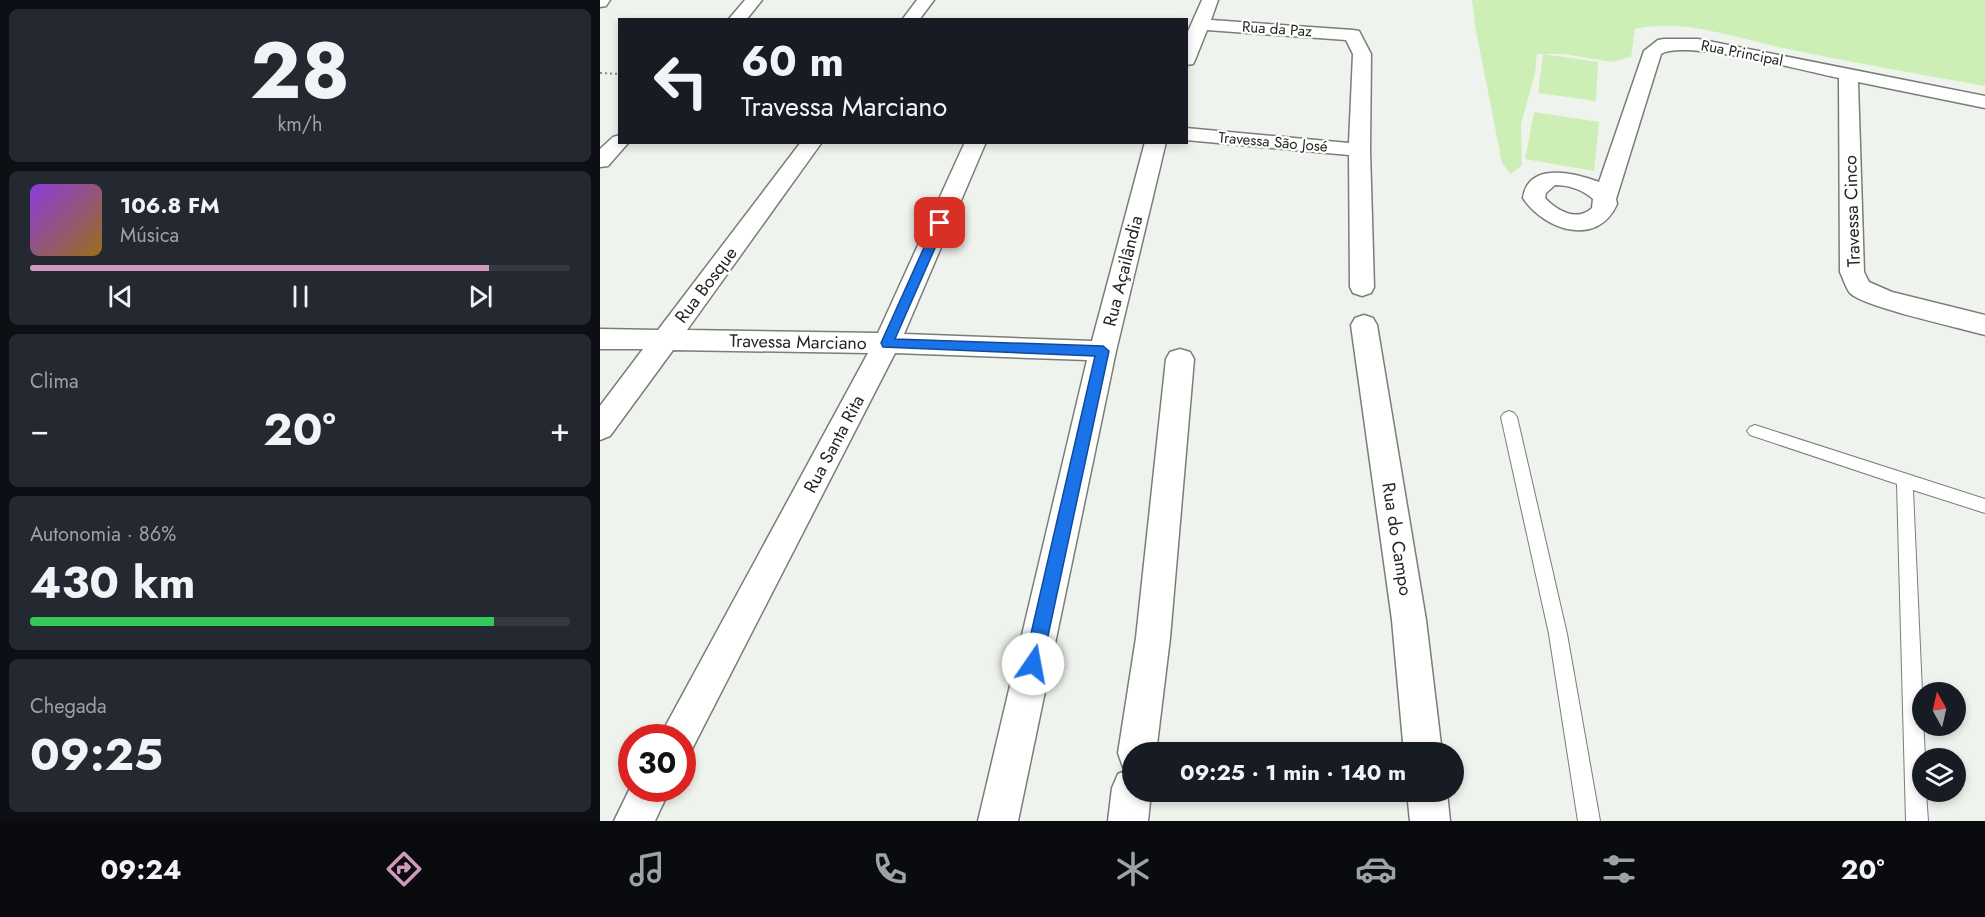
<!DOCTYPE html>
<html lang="pt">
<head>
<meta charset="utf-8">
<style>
  body { margin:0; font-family:Jost,sans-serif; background:#242831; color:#f1f3f6; height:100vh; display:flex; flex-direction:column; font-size:22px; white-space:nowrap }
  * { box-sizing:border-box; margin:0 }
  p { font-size:20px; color:#9ea1a6 }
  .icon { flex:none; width:33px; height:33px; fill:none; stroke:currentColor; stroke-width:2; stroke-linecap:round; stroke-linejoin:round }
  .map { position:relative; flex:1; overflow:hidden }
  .drawer { display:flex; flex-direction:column; gap:9px; padding:9px; background:#0d0f14; width:600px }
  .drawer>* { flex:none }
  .banner { position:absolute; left:18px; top:18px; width:570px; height:126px; border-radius:0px; box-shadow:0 3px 9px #0003; background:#171b24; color:#f1f3f6; overflow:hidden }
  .needle { width:39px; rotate:352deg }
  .controls { position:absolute; left:1312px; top:682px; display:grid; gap:12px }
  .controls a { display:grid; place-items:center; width:54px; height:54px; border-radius:50%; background:#171b24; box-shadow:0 3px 9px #0003; font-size:30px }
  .speed { position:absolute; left:18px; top:724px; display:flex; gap:12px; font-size:30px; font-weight:700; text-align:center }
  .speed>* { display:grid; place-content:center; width:78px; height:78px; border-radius:50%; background:#171b24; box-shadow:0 3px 9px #0003; line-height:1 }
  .speed .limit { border:9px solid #d22; background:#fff; color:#111 }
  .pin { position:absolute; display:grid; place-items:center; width:51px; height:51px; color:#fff; margin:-26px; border-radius:12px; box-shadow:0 3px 9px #0006 }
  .me { position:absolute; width:66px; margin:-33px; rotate:12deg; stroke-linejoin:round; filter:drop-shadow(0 0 4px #0008) }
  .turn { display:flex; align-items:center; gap:21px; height:126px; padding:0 24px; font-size:27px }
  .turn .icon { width:78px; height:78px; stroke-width:2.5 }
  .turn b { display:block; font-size:42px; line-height:51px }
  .big { font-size:45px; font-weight:700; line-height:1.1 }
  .drawer .card { flex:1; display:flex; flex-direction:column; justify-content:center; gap:9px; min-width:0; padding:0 21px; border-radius:9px; background:#242831 }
  .drawer .dial { align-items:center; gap:0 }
  .dial b { font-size:78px; line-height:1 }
  .song { display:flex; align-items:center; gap:18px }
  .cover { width:72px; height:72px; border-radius:9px; background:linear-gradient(135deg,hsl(270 70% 55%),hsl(40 70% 35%)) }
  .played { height:6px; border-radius:3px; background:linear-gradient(90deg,#d299bf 85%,#363941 85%) }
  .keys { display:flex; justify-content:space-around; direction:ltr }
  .heat { display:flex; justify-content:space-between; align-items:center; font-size:33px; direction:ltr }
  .charge { height:9px; border-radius:4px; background:linear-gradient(90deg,#34c759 86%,#363941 0) }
  .trip { position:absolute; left:522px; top:742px; width:342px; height:60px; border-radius:30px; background:#171b24; box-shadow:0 3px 9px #0003; font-weight:700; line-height:60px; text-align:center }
  .tabs { display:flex; height:96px; justify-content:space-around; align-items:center; background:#090b0e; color:#9ea1a6 }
  .tabs .icon { width:42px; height:42px }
  .tabs .current { color:#d299bf }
  .tabs b { font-size:27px; color:#f1f3f6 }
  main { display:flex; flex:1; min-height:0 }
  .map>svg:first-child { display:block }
  .green { fill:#cdefb6 }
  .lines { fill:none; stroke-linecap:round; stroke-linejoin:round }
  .lane-casing { stroke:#7a7d78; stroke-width:2 }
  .street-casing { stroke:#7a7d78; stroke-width:3 }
  .path { stroke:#858783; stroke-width:2; stroke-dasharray:2 3; stroke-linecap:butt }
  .lane { fill:#fff; fill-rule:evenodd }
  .street { fill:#fff; fill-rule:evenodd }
  .route { fill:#1a73e8; stroke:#114b97; stroke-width:1.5 }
  .labels { text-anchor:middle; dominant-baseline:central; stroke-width:4.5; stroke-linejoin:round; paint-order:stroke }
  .far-street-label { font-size:15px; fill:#252624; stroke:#fefffe }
  .street-label { font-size:18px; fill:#252624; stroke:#fefffe }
</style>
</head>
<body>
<main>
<section class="drawer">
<div class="card dial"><b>28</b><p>km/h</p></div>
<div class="card">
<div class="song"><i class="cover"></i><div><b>106.8 FM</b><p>Música</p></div></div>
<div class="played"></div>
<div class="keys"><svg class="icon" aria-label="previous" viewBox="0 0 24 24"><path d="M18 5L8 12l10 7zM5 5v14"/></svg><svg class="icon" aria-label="pause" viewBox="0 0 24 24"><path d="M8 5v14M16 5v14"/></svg><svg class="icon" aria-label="next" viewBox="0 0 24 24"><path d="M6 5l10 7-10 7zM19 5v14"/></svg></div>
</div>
<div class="card"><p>Clima</p>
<div class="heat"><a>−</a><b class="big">20°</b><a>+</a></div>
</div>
<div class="card"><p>Autonomia · 86%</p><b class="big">430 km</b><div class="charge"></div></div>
<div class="card"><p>Chegada</p><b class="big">09:25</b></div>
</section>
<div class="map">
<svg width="1385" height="821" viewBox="0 0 1385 821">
  <rect width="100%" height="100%" fill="#eff3ed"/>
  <!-- green -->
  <g class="green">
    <path d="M 872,0 L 1385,0 L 1385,86 C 1317,74 1250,62 1183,48 C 1135,38 1084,18 1035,29 L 1031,57 L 1012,62 L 963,54 L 943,54 L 998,62 L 996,101 L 938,93 L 943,54 L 937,54 L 935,74 L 921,124 L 922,165 L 911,174 L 902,163 L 876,31 Z"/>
    <path d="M 934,112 L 999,122 L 994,171 L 925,159 Z"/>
  </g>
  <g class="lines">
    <defs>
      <g id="lane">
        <path d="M 909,411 L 914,413 L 917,417 L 967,634 L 1000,821 L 978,821 L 949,634 L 901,417 L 904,413 Z"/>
        <path d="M 1155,425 L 1385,499 L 1385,513 L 1313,490 L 1325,759 L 1323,759 L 1323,792 L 1326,792 L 1328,821 L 1306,821 L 1297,484 L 1150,435 L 1147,431 L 1150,427 Z"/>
      </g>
      <g id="street">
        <path d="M 0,0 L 10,0 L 6,6 L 0,7 Z"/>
        <path d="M 145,0 L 162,0 L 146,20 L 128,20 Z"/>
        <path d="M 317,0 L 334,0 L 319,20 L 302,20 Z"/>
        <path d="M 602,0 L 618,0 L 611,20 L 753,30 L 759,31 L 771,54 L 770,150 L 774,287 L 771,293 L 762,296 L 753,293 L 750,287 L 749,155 L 586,140 L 586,128 L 749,143 L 753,54 L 746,40 L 607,30 L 595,60 L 593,64 L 586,65 L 586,36 Z"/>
        <path d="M 1064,39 L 1098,39 L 1385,96 L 1385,108 L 1258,82 L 1264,272 L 1269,282 L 1292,292 L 1385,315 L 1385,335 C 1361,328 1263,307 1250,293 C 1246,288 1243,278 1240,272 L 1239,78 C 1206,71 1084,39 1061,54 L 1016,199 L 1017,204 C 998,248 944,230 923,198 C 928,161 975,173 999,182 L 1044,51 L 1058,40 ZM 955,185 C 969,185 983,190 993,199 L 992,208 C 977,222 957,211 945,198 L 946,193 Z"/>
        <path d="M 20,135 L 20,142 L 29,142 L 8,166 L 0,167 L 0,149 L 13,137 Z"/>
        <path d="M 201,142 L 222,142 L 87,330 L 278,333 L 365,142 L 386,142 L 304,334 L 492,341 L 545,142 L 566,142 L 516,351 L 418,821 L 378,821 L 487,360 L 295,353 L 91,751 L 82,755 L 82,738 L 59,738 L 268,353 L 73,350 L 10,436 L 0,440 L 0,406 L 43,349 L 0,349 L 0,329 L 58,330 Z"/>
        <path d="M 764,315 L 773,318 L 777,325 L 826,620 L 842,753 L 804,753 L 792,620 L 751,325 L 755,318 Z"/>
        <path d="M 580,349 L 590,352 L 594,359 L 570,638 L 556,753 L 532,753 L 532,792 L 551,792 L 548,821 L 508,821 L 512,788 L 518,774 L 530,769 L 523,767 L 518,753 L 536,638 L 566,359 L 570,352 Z"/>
        <path d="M 32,784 L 32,789 L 70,789 L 55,821 L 14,821 Z"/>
        <path d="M 807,792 L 847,792 L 850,821 L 810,821 Z"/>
      </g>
    </defs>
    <!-- lane casing -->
    <use href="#lane" class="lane-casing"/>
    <!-- street casing -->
    <use href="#street" class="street-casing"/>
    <!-- path -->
    <path class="path" d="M 0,73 L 20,74"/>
    <!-- lane -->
    <use href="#lane" class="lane"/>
    <!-- street -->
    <use href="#street" class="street"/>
  </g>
  <!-- route -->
  <path class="route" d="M 340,219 L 346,223 L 295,339 L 503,346 L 509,351 L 442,664 L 439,670 L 433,673 L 427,670 L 424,664 L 495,356 L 283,347 L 281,343 L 335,223 Z"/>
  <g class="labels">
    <!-- far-street labels -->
    <g class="far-street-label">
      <text transform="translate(677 29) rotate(4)">Rua da Paz</text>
      <text transform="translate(1142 53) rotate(11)">Rua Principal</text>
      <text transform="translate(673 142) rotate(5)">Travessa São José</text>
    </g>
    <!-- street labels -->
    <g class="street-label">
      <text transform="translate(1252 211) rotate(-92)">Travessa Cinco</text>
      <text transform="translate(523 271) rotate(-76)">Rua Açailândia</text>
      <text transform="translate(106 285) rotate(-53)">Rua Bosque</text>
      <text transform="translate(198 342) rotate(1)">Travessa Marciano</text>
      <text transform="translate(234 444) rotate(-62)">Rua Santa Rita</text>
      <text transform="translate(797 539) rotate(81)">Rua do Campo</text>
    </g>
  </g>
</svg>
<div class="controls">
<a><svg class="needle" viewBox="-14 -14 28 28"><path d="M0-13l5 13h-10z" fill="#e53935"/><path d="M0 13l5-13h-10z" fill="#9ea1a6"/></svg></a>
<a><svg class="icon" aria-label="layers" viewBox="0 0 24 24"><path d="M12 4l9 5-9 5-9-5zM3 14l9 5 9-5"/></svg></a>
</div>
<div class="speed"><div class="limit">30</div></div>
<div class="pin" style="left:340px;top:223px;background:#d93025"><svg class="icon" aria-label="arrive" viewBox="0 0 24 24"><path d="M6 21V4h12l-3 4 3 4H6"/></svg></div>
<svg class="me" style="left:433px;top:664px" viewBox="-20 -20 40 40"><circle r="19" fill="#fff"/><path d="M0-13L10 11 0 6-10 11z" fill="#1a73e8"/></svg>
<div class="trip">09:25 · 1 min · 140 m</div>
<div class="banner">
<div class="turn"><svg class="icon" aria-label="left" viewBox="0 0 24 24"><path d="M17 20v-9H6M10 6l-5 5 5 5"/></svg><div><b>60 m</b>Travessa Marciano</div></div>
</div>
</div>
</main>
<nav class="tabs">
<b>09:24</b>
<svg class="icon current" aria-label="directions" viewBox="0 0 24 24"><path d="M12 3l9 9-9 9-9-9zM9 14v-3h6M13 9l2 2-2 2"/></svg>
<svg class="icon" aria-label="music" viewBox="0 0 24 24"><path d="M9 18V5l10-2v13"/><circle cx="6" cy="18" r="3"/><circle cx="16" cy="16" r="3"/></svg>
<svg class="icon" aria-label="phone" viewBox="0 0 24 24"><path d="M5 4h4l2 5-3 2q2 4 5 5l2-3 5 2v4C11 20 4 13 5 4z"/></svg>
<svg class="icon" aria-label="climate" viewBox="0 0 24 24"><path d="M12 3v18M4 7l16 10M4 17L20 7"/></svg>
<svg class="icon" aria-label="car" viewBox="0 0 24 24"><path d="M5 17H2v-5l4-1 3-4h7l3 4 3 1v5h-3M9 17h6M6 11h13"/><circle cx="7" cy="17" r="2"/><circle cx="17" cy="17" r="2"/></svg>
<svg class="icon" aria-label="filters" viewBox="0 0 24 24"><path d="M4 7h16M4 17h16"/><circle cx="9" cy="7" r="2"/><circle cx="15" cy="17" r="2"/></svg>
<b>20°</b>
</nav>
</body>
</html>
